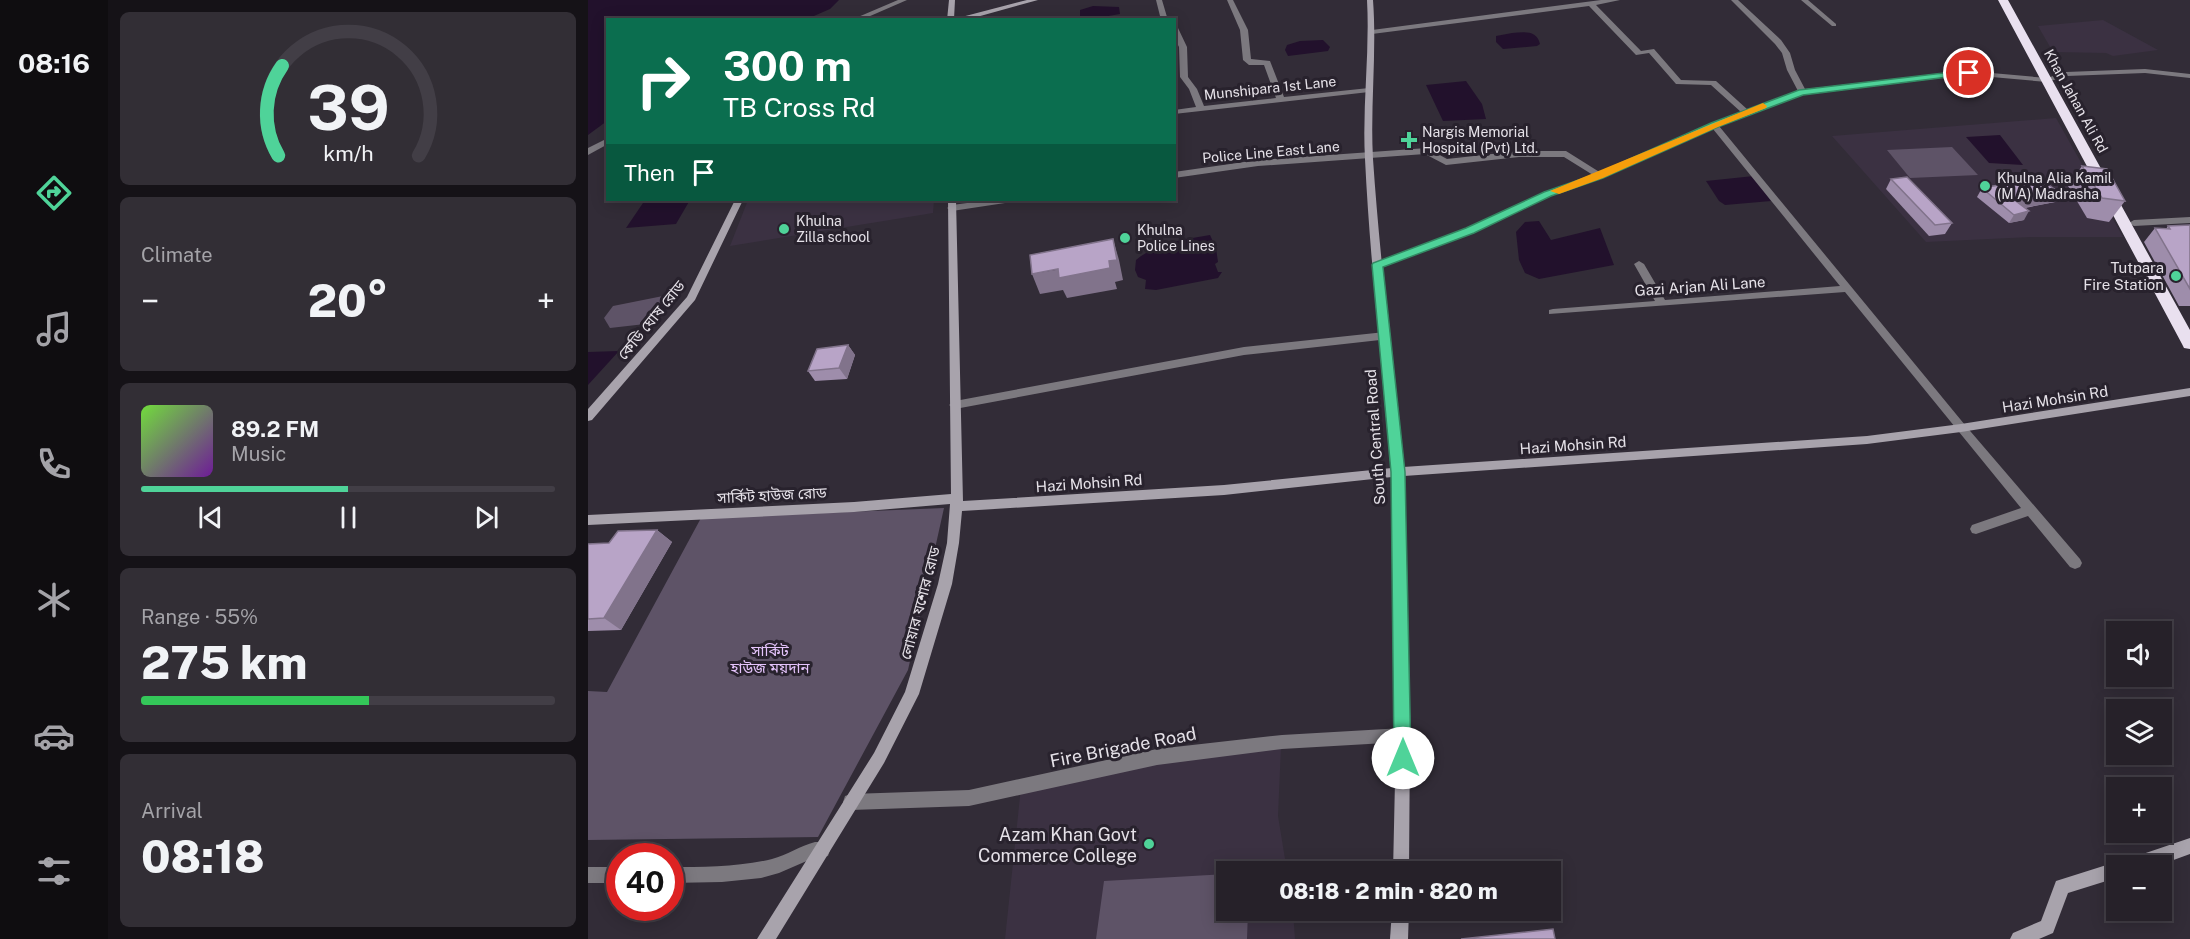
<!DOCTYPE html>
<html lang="en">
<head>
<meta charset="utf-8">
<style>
  body { margin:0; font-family:"Public Sans","Noto Sans Bengali",sans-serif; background:#322e35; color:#f1f3f6; height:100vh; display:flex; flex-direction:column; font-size:22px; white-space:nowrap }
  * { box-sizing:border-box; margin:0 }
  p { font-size:20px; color:#a4a3a8 }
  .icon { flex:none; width:33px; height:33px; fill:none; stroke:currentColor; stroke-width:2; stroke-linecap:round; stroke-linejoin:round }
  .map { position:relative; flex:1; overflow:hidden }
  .sheet { display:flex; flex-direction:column; gap:12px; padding:12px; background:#151217; width:480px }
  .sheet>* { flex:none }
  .banner { position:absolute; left:18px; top:18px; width:570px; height:183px; border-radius:0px; box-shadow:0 3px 15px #0003,0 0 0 2px #423e46; background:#0b6e4f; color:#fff; overflow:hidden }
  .buttons { position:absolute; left:1518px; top:621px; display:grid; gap:12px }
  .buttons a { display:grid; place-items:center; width:66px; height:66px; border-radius:0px; background:#262129; box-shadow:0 3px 15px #0003,0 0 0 2px #423e46; font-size:30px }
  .speed { position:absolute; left:18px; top:843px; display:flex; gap:12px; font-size:30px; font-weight:700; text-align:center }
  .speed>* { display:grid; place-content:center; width:78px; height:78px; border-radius:50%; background:#262129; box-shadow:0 3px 15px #0003,0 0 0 2px #423e46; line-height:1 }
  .speed .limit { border:9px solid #d22; background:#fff; color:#111 }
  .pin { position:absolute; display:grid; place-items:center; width:51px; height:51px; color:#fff; margin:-26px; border:3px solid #fff; border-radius:50%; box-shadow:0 2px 6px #0007 }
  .me { position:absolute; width:66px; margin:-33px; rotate:0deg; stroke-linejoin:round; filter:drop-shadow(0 0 4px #0008) }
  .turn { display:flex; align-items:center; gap:21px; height:126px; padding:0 18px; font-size:27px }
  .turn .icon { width:78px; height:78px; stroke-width:2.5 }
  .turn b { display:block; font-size:42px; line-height:51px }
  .then { display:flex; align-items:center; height:57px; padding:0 18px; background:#0003; gap:12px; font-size:22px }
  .big { font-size:45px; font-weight:800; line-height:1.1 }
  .sheet .tile { flex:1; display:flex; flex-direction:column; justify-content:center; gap:9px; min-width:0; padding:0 21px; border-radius:9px; background:#322e35 }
  .sheet .dial { align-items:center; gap:0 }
  .dial svg { height:156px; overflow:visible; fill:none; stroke:#423e46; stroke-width:7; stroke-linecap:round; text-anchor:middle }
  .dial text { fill:#f1f3f6; stroke:none }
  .song { display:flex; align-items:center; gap:18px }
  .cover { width:72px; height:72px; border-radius:9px; background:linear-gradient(135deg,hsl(100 70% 55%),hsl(280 70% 35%)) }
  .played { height:6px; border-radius:3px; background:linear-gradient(90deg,#4fd399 50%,#423e46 50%) }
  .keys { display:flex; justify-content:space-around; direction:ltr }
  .heat { display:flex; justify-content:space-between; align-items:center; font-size:33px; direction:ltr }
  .charge { height:9px; border-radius:4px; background:linear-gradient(90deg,#34c759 55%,#423e46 0) }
  .trip { position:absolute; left:628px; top:861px; width:345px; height:60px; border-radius:0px; background:#262129; box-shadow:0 3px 15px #0003,0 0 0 2px #423e46; font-weight:800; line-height:60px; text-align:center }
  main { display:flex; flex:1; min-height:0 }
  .dock { display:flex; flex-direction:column; width:108px; justify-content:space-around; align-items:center; background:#0f0d10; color:#a4a3a8 }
  .dock .icon { width:42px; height:42px }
  .dock .current { color:#4fd399 }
  .dock b { font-size:27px; color:#f1f3f6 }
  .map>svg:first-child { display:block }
  .built { fill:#3b3142 }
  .green { fill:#5e5367 }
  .water { fill:#22112c }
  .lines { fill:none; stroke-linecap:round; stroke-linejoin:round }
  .street { fill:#7c797f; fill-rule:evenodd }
  .secondary { fill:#a8a3ac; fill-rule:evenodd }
  .highway { fill:#e9e0ef; fill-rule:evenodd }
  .wall { fill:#9e8dab }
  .shaded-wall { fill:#81738b }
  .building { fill:#b8a4c7; stroke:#81738b; stroke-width:1.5 }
  .route { fill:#4fd399; stroke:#338963; stroke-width:1.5 }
  .slow { fill:#f59e0b }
  .poi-dot { fill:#4fd399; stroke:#28222d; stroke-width:2 }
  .labels { text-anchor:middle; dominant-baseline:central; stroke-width:6; stroke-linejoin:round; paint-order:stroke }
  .far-street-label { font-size:14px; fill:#e5e1e8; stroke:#28222d }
  .far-poi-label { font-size:14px; fill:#e5e1e8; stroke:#28222d; text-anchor:start }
  .poi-label { font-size:15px; fill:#e5e1e8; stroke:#28222d; text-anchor:end }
  .street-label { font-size:15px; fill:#e5e1e8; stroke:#28222d }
  .park-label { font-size:15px; fill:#e5c4fc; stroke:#28222d }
  .near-street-label { font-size:18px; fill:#e5e1e8; stroke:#28222d }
  .near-poi-label { font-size:18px; fill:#e5e1e8; stroke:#28222d; text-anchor:end }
</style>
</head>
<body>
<main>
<nav class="dock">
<b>08:16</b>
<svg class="icon current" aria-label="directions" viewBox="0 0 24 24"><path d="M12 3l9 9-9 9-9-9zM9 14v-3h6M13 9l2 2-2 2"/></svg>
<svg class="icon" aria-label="music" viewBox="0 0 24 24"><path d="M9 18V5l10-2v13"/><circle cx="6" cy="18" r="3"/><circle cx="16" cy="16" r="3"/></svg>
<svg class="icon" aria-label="phone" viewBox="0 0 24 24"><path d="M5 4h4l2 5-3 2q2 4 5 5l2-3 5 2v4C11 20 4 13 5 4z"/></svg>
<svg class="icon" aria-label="climate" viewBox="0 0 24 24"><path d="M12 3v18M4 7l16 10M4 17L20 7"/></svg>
<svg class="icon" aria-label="car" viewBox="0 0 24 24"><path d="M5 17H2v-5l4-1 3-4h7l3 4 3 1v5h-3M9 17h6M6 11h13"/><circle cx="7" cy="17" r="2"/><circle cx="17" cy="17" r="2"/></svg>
<svg class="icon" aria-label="filters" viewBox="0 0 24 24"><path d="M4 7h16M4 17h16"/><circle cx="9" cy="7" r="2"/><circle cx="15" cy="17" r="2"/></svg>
</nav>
<section class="sheet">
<div class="tile dial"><svg viewBox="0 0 100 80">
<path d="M14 69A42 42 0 1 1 86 69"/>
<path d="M14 69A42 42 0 0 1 16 23" stroke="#4fd399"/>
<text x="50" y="56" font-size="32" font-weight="700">39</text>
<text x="50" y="72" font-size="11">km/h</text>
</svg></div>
<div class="tile"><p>Climate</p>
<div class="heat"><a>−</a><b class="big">20°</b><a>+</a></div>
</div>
<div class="tile">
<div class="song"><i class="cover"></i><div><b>89.2 FM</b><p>Music</p></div></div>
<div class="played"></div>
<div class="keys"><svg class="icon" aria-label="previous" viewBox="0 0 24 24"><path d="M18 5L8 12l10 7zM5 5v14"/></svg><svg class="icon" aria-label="pause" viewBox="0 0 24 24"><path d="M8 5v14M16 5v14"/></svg><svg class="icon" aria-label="next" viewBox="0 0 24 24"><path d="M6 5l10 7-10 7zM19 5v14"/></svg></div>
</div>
<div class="tile"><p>Range · 55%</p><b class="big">275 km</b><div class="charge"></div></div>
<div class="tile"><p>Arrival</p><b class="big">08:18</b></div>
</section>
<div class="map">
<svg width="1602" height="939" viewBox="0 0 1602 939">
  <rect width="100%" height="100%" fill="#322c37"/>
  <!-- built -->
  <g class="built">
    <path d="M 1515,20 L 1570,50 L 1525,56 L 1518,53 L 1465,52 L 1450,26 Z"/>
    <path d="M 1468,118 L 1535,237 L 1443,237 L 1338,242 L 1244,136 Z"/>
    <path d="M 160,200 L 346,200 L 345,213 L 142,246 Z"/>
    <path d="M 693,747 L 690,816 L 699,871 L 639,872 L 639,910 L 705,911 L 707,939 L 417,939 L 433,787 L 569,757 Z"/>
  </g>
  <!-- green -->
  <g class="green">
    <path d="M 1364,147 L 1390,175 L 1322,178 L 1299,150 Z"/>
    <path d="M 80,295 L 66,323 L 22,328 L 16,318 L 25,306 Z"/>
    <path d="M 356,508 L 320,670 L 230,837 L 0,840 L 0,691 L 19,692 L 113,518 Z"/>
    <path d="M 639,874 L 639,910 L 660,911 L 659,939 L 508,939 L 516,881 Z"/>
  </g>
  <!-- water -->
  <g class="water">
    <path d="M 0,0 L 251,0 L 242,9 L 219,19 L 20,20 L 19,121 L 0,135 Z"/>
    <path d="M 505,6 L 531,7 L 532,14 L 503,19 L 492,17 L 492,10 Z"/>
    <path d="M 924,33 C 936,32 949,30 952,44 L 949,46 L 915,49 L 908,42 L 908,36 Z"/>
    <path d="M 735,40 L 742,47 L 740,51 L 700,56 L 697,50 L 699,45 L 712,41 Z"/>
    <path d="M 878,81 L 894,104 L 898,119 L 855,121 L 838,85 Z"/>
    <path d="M 1412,135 L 1435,165 L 1401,163 L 1378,137 Z"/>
    <path d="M 1166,176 L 1183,201 L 1137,205 L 1131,201 L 1118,181 Z"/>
    <path d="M 57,200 L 102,200 L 88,224 L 38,228 Z"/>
    <path d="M 951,221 L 963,240 L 1012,228 L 1026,265 L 951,279 L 937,273 L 931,260 L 928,232 L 937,222 Z"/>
    <path d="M 622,235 L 628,248 L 630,262 L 627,264 L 630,272 L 634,272 L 630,278 L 568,290 L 557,289 L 558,280 L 550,277 L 547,270 L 548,260 C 568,243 597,239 622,235 Z"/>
    <path d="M 31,351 L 0,385 L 0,352 Z"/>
  </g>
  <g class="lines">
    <!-- street -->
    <g class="street">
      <path d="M 310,0 L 319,0 L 273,20 L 263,20 Z"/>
      <path d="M 568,0 L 574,0 L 579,17 L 577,20 L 568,20 L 572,16 Z"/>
      <path d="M 639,0 L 645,0 L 660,30 L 663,59 L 682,61 L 696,97 L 781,88 L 785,90 L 781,92 L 586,114 L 586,110 L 608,107 L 601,89 L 592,77 L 591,47 L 586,37 L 586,26 L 590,28 L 599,47 L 600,77 L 609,89 L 616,106 L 688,98 L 676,65 L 661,65 L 655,60 L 652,30 Z"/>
      <path d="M 1013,0 L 1032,0 L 1008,5 L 1053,51 L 1066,49 L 1093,80 L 1128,81 L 1160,110 L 1210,91 L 1199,70 L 1194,53 L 1187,44 L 1143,0 L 1150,0 L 1193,40 L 1202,53 L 1207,70 L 1217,89 L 1381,71 L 1459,78 L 1478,72 L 1557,69 L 1602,74 L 1602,78 L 1557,73 L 1479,76 L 1459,82 L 1381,75 L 1215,94 L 1131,126 L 1377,425 L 1492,559 L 1494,563 L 1492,567 L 1487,569 L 1482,567 L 1440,516 L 1388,534 L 1384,533 L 1382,529 L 1384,525 L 1433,508 L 1257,292 L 961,314 L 961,310 L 965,309 L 1067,301 L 1046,264 L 1051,261 L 1056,264 L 1077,300 L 1252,286 L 1125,129 L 1015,178 L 962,196 L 885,233 L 789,268 L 786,267 L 786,263 L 879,229 L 956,192 L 1005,175 L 976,157 L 931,157 L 858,165 L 837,154 L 670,166 L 586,178 L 586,172 L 670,160 L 839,148 L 859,159 L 931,151 L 978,151 L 1013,173 L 1123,123 L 1153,112 L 1123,85 L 1088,84 L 1061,53 L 1048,55 L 1001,6 L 784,34 L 780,32 L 784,30 Z"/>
      <path d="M 1213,0 L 1220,0 L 1248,24 L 1248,26 L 1244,26 Z"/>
      <path d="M 20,138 L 20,144 L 0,155 L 0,148 Z"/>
      <path d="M 402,200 L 421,200 L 417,203 L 364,211 L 359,208 L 364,205 Z"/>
      <path d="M 1602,217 L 1602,223 L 1546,226 L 1541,223 L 1546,220 Z"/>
      <path d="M 797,332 L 801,333 L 802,336 L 801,339 L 656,355 L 367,409 L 361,405 L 367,401 L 656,347 Z"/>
      <path d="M 815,728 L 820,730 L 822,735 L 820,740 L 815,742 L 694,749 L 569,765 L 381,806 L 263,810 L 257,808 L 255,802 L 257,796 L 263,794 L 381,790 L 569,749 L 694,735 Z"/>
      <path d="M 227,842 L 234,842 L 240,844 L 242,850 L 240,856 L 221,860 L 191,873 L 173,878 L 134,882 L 82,883 L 82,867 C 116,867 151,867 184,859 C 199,855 212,846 227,842 Z"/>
      <rect x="0" y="867" width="32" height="16"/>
    </g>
    <!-- secondary -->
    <g class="secondary">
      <path d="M 361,0 L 367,0 L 366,19 L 439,0 L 450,0 L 378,20 L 359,20 Z"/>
      <path d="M 779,0 L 785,0 C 789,53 782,106 785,159 C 792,262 805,364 815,467 L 1279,436 L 1373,424 L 1602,388 L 1602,396 L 1373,432 L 1279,444 L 816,476 L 822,735 L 821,872 L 805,872 L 808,735 L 804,477 L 636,495 L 374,511 L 371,543 L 364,584 L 331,694 L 296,763 L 188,939 L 169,939 L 286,753 L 317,692 L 350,584 L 359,543 L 362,504 L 266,512 L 0,525 L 0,515 L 266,502 L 363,494 L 360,200 L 368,200 L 375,501 L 636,485 L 804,468 C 794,365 782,262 777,159 C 774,106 782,53 779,0 Z"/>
      <path d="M 147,200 L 155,200 L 107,300 L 4,420 L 0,421 L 0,409 L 99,297 Z"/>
      <path d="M 1602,838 L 1602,854 L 1569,866 L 1535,866 L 1537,860 L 1543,858 Z"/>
      <path d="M 1528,862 L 1534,866 L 1528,866 L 1528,878 L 1480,893 L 1465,933 L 1451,939 L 1422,939 L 1425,933 L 1453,921 L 1468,881 Z"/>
      <path d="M 804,910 L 821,910 L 820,939 L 802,939 Z"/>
    </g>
    <!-- highway -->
    <path class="highway" d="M 1410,0 L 1420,0 L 1602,330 L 1602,349 L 1596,348 L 1594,344 Z"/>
  </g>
  <!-- wall -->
  <g class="wall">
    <path d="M 1494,166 L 1537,201 L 1521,222 L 1499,218 L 1480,186 Z"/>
    <path d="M 1303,179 L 1364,223 L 1357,234 L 1341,236 L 1298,189 Z"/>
    <path d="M 1394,188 L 1467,202 L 1437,208 L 1436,220 L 1421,223 L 1389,197 Z"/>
    <path d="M 1602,225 L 1602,306 L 1591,306 L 1556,242 L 1567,228 L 1578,229 L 1580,226 Z"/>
    <path d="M 260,345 L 267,355 L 259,379 L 227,381 L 220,371 Z"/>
    <path d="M 69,530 L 84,542 L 33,630 L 0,631 L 0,544 L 21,543 Z"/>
  </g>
  <!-- shaded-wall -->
  <g class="shaded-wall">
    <path d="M 1472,193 L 1467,202 L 1423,210 L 1429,202 Z"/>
    <path d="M 1441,211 L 1436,220 L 1421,223 L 1426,215 Z"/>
    <path d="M 525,239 L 531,260 L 535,280 L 527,282 L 529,289 L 479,298 L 475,290 L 452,294 L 444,274 L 521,261 Z"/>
    <path d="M 260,345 L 267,355 L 259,379 L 251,368 Z"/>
    <path d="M 69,530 L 84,542 L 33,630 L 16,618 Z"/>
  </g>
  <!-- building -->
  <g class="building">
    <path d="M 1494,166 L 1519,169 L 1537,201 L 1514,198 Z"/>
    <path d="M 1319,177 L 1364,223 L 1347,225 L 1303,179 Z"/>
    <path d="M 1451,178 L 1472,193 L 1429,202 L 1441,211 L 1426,215 L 1394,188 Z"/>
    <path d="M 1602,225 L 1602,289 L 1567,228 L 1582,229 L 1580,226 Z"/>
    <path d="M 525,239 L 529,260 L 521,261 L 522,268 L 471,278 L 470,269 L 444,274 L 442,255 Z"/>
    <path d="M 260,345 L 251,368 L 220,371 L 229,349 Z"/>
    <path d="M 69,530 L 16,618 L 0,619 L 0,544 L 21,543 L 30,531 Z"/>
    <path d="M 965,929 L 967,939 L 873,939 Z"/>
  </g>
  <!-- route -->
  <path class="route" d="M 1381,70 L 1385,73 L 1384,74 L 1215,95 L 1130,127 L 1015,178 L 963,196 L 886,233 L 795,267 L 817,472 L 823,758 L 821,764 L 815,766 L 809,764 L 806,758 L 803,472 L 784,265 L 785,263 L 878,228 L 956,192 L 1008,174 L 1123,123 L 1211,90 Z"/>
  <!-- slow -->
  <path class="slow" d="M 1175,103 L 1179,106 L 1178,108 L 1130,127 L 1015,178 L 971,194 L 962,191 Z"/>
  <!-- markers -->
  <g class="poi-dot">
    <path d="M818 131h6v6h6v6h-6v6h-6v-6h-6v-6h6z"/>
    <circle cx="1397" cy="186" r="6"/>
    <circle cx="196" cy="229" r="6"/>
    <circle cx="537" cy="238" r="6"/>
    <circle cx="1588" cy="276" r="6"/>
    <circle cx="561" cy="844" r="6"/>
  </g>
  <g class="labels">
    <!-- far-street labels -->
    <g class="far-street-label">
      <text transform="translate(682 88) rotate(-6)">Munshipara 1st Lane</text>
      <text transform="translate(1488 101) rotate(61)">Khan Jahan Ali Rd</text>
      <text transform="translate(683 152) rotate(-5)">Police Line East Lane</text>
    </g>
    <!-- far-poi labels -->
    <g class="far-poi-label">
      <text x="834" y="132">Nargis Memorial<tspan x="834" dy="16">Hospital (Pvt) Ltd.</tspan></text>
      <text x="1409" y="178">Khulna Alia Kamil<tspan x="1409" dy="16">(M A) Madrasha</tspan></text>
      <text x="208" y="221">Khulna<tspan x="208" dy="16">Zilla school</tspan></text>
      <text x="549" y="230">Khulna<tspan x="549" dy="16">Police Lines</tspan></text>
    </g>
    <!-- poi labels -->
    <g class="poi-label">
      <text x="1576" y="267">Tutpara<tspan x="1576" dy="17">Fire Station</tspan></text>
    </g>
    <!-- street labels -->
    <g class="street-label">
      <text transform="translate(1112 286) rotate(-4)">Gazi Arjan Ali Lane</text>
      <text transform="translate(63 320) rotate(-51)">কেডি ঘোষ রোড</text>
      <text transform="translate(1467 399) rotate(-9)">Hazi Mohsin Rd</text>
      <text transform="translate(787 437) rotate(-94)">South Central Road</text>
      <text transform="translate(985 445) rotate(-4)">Hazi Mohsin Rd</text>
      <text transform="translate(501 483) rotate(-4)">Hazi Mohsin Rd</text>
      <text transform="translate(184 495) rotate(-3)">সার্কিট হাউজ রোড</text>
      <text transform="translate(332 603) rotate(-75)">লোয়ার যশোর রোড</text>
    </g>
    <!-- park labels -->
    <g class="park-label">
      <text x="182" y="650">সার্কিট<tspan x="182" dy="17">হাউজ ময়দান</tspan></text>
    </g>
    <!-- near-street labels -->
    <g class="near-street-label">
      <text transform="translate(535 747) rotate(-11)">Fire Brigade Road</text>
    </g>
    <!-- near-poi labels -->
    <g class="near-poi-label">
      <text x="549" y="834">Azam Khan Govt<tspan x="549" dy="21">Commerce College</tspan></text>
    </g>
  </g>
</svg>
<div class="buttons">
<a><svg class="icon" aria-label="sound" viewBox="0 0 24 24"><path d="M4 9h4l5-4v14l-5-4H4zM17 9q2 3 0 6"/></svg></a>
<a><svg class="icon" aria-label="layers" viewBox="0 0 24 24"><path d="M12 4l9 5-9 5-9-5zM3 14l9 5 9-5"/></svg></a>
<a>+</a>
<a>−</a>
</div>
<div class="speed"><div class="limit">40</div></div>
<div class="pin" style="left:1381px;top:73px;background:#d93025"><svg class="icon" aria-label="arrive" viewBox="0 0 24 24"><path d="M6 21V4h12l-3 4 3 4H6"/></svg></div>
<svg class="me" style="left:815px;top:758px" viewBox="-20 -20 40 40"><circle r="19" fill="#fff"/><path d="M0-13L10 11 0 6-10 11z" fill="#4fd399"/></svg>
<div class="trip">08:18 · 2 min · 820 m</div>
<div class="banner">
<div class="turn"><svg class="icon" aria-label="right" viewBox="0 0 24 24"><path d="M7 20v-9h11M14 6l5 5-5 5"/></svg><div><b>300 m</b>TB Cross Rd</div></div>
<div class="then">Then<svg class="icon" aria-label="arrive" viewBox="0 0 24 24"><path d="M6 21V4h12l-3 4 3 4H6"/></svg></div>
</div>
</div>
</main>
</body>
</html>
